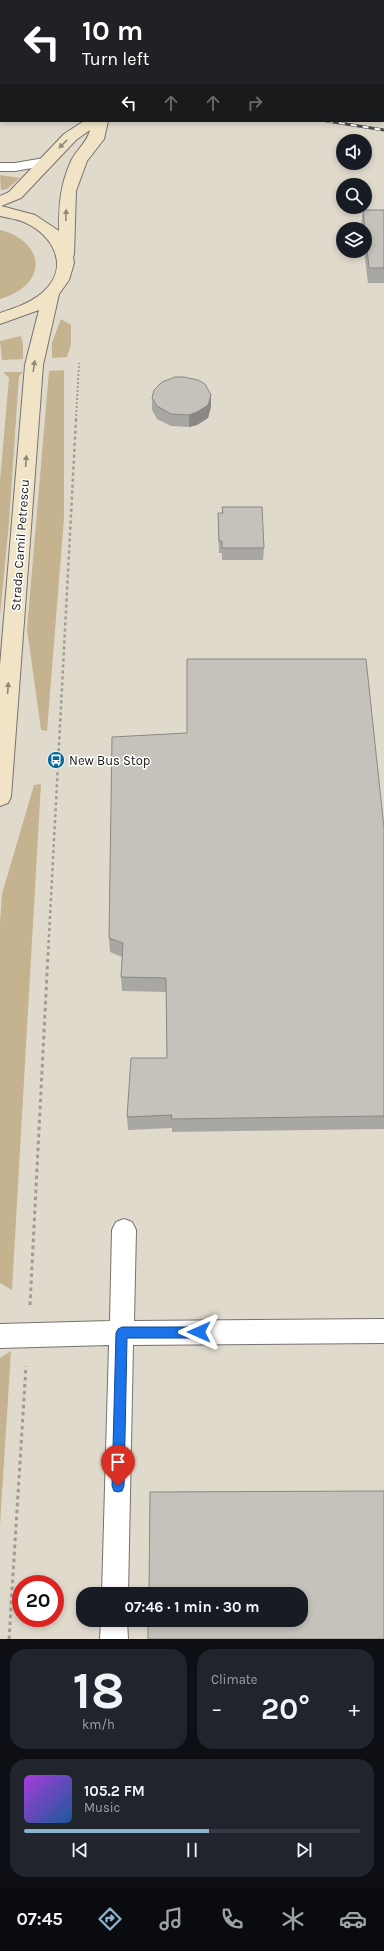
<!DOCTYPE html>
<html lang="en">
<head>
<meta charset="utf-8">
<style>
  body { margin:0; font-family:Karla,sans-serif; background:#20242c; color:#f1f3f6; height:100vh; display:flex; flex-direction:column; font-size:15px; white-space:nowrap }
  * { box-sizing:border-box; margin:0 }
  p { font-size:13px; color:#9ea1a6 }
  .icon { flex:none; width:22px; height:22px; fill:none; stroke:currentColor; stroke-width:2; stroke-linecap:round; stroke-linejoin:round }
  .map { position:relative; height:1639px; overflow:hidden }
  .side { display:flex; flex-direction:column; gap:10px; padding:10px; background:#0d0f14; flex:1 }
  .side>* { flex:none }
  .hud { position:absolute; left:0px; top:0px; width:384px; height:122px; box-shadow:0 2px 6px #0003; background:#202124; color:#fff; overflow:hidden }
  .fabs { position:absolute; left:336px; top:134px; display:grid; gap:8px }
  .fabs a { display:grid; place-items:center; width:36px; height:36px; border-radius:50%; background:#171b24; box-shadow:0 2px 6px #0003; font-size:20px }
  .speed { position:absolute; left:12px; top:1575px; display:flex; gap:8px; font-size:20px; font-weight:700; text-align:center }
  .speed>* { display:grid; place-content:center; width:52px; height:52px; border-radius:50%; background:#171b24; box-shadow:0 2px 6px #0003; line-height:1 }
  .speed .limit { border:6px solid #d22; background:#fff; color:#111 }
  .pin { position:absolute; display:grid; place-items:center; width:34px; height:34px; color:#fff; margin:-41px -17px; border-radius:50% 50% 50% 0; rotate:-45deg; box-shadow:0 0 4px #0007 }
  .pin .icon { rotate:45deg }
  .me { position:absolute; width:44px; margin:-22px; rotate:270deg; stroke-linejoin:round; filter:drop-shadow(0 0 3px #0008) }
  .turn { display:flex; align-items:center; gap:14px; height:84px; padding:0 16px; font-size:18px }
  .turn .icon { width:52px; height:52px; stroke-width:2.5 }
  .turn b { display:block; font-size:28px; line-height:34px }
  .lanes { display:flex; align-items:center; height:38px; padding:0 16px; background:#0003; justify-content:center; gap:20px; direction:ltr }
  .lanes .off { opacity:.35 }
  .big { font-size:30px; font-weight:700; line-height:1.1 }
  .side .widget { flex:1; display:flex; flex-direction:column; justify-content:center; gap:6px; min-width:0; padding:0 14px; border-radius:16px; background:#20242c }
  .side .dial { align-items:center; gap:0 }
  .dial b { font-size:52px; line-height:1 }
  .song { display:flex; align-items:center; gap:12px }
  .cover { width:48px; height:48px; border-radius:6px; background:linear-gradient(135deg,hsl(280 70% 55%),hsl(210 70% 35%)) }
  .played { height:4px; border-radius:2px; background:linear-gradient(90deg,#89b4cc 55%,#363941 55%) }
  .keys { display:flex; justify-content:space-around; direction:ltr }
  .heat { display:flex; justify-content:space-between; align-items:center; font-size:22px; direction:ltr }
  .side .tiles { flex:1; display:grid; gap:10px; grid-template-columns:1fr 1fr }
  .widget:last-child { grid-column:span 2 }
  .trip { position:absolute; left:76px; top:1587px; width:232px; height:40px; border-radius:16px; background:#171b24; box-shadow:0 2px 6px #0003; font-weight:700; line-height:40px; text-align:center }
  .tabs { display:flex; height:64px; justify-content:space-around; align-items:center; background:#090b0e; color:#9ea1a6 }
  .tabs .icon { width:28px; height:28px }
  .tabs .on { color:#89b4cc }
  .tabs b { font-size:18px; color:#f1f3f6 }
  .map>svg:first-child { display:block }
  .built { fill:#e0dacd; fill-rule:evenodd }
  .green { fill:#c4b38e }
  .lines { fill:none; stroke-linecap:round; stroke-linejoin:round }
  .lane-casing { stroke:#76736e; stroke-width:2 }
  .secondary-casing { stroke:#76736e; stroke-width:2 }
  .path-far2 { stroke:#9e9c97; stroke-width:2; stroke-dasharray:2 2; stroke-linecap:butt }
  .path-far1 { stroke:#9e9c97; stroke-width:2.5; stroke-dasharray:3 3; stroke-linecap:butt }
  .path { stroke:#9e9c97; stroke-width:3; stroke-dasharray:3.5 3.5; stroke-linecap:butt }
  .lane { fill:#fff; fill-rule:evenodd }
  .secondary { fill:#f1e4c6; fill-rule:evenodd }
  .rail-casing { stroke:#4e4d49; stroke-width:3 }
  .rail { stroke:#fff; stroke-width:2; stroke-dasharray:6; stroke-linecap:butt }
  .wall { fill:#a9a7a2 }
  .shaded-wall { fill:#8a8884 }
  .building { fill:#c5c2bc; stroke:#8a8884 }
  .oneway { fill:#908876 }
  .route { fill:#1a73e8; stroke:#114b97 }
  .labels { text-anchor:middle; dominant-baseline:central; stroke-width:3; stroke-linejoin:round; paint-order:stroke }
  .street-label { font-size:13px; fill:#191815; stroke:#fff }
  .poi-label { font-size:13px; fill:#191815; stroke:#fff; text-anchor:start }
</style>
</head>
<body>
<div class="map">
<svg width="384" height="1639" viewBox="0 0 384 1639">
  <rect width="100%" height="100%" fill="#e8e5df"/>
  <!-- built -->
  <path class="built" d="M 0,0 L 384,0 L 384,1639 L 0,1639 ZM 1,1 L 383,1 L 383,121 L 1,121 ZM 343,141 L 365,141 L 365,163 L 343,163 ZM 343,185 L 365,185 L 365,207 L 343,207 ZM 343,229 L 365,229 L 365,251 L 343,251 ZM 21,1584 L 55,1584 L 55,1618 L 21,1618 ZM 83,1594 L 301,1594 L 301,1620 L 83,1620 Z"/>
  <!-- green -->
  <g class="green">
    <path d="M 0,175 L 20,178 L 7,189 L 1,190 Z"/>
    <path d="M 0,230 C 25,235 49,260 27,284 C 20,291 10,296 0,299 Z"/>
    <path d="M 61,319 L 71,325 L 71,344 L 67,357 L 52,358 L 52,342 Z"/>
    <path d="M 21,336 L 23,344 L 23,359 L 2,360 L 0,341 Z"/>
    <path d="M 64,370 L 64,518 L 47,731 L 41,730 L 27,629 L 49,371 Z"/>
    <path d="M 3,372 L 23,372 L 19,376 L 9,522 L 0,616 L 0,481 L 9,378 Z"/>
    <path d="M 41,784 L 12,1290 L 0,1283 L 0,923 L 2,894 L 34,785 Z"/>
    <path d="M 11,1351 L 0,1526 L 0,1358 Z"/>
  </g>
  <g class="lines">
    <defs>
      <g id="lane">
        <rect x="383" y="45" width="1" height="8"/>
        <path d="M 44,158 L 49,159 L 51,162 L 49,165 L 15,171 L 0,171 L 0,163 L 15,163 Z"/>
        <path d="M 124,1219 L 132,1222 L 136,1230 L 134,1321 L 384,1319 L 384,1343 L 133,1345 L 128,1594 L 102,1594 L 109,1345 L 0,1348 L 0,1324 L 110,1321 L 112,1230 L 116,1222 Z"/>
        <path d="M 101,1620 L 127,1620 L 128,1639 L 100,1639 Z"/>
      </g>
      <g id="secondary">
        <path d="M 319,0 L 339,0 L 340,1 L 320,1 Z"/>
        <rect x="383" y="4" width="1" height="9"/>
        <path d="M 84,121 L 108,121 L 104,139 L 87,161 L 76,191 L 74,254 L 73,257 L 74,263 L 69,280 L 59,294 L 43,365 L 11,797 L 8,803 L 0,806 L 0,666 L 25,365 L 39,310 L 0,324 L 0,313 C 15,308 30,303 42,293 C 71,268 54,235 24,222 C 17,219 8,218 0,216 L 0,196 L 9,192 L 64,134 ZM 90,130 C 87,143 76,150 71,161 C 60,186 59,204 59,231 L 35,215 L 1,206 L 21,198 L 76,140 Z"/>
      </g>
    </defs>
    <!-- lane casing -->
    <use href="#lane" class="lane-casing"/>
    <!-- secondary casing -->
    <use href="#secondary" class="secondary-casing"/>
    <!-- path-far2 -->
    <path class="path-far2" d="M 76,420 L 79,363"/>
    <!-- path-far1 -->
    <path class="path-far1" d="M 48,955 L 76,419"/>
    <!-- path -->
    <g class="path">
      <path d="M 30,1305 L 48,954"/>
      <path d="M 9,1639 L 26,1366"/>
    </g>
    <!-- lane -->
    <use href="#lane" class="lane"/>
    <!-- secondary -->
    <use href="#secondary" class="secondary"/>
    <defs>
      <path id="rail" d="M 327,121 L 384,130"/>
    </defs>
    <!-- rail casing -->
    <use href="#rail" class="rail-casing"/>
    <!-- rail -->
    <use href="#rail" class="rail"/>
  </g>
  <!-- wall -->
  <g class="wall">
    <path d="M 363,210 L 384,210 L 384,283 L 368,283 L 364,251 L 365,251 L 365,229 L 362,229 L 361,225 Z"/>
    <path d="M 211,395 L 211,407 L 208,418 L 197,425 L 189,427 L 171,426 L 157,419 L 152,410 L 152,398 Z"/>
    <path d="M 222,507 L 264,548 L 263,560 L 222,560 L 222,553 L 219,553 L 218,525 L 218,513 L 222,513 Z"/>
    <path d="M 384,828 L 384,1129 L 172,1132 L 172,1128 L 128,1130 L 127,1117 L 167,1058 L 166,992 L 122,991 L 121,977 L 122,957 L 110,952 L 109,938 Z"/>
  </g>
  <!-- shaded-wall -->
  <path class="shaded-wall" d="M 211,395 L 211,407 L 208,418 L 197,425 L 189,427 L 189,415 Z"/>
  <!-- building -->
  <g class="building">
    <path d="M 363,210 L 384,210 L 384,268 L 369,268 Z"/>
    <path d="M 175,377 L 184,377 L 198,380 L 205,384 L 211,395 L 208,405 L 197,412 L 189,415 L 171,414 L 157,406 L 152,398 L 154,390 L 162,382 Z"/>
    <path d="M 222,507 L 262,507 L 264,548 L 222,548 L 222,541 L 219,541 L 218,513 L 223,513 Z"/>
    <path d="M 187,659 L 366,659 L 384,828 L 384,1116 L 171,1119 L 172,1115 L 127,1117 L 131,1058 L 167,1058 L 166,978 L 121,977 L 123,943 L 109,938 L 112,737 L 187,733 Z"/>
    <path d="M 384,1491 L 384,1639 L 148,1639 L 148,1620 L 301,1620 L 301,1594 L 149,1594 L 150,1492 Z"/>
  </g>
  <!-- one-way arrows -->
  <defs><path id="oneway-solid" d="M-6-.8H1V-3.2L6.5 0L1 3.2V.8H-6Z"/></defs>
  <g class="oneway">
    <use href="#oneway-solid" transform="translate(63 144) rotate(135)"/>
    <use href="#oneway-solid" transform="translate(66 215) rotate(-88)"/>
    <use href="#oneway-solid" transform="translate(34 366) rotate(-82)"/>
    <use href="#oneway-solid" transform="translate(26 461) rotate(-86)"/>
    <use href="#oneway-solid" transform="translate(8 688) rotate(-86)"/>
  </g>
  <!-- route -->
  <path class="route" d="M 122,1327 L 199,1327 L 203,1328 L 204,1332 L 203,1336 L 199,1338 L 127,1338 L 124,1486 L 122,1491 L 118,1492 L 114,1491 L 112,1486 L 116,1333 L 118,1329 Z"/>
  <!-- icons -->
  <defs>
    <symbol id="bus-disc" viewBox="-11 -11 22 22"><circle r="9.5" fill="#096898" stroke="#fff"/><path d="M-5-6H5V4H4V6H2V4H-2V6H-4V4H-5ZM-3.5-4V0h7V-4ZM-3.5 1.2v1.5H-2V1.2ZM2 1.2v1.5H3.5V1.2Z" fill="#fff"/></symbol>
  </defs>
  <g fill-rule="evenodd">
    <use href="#bus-disc" x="46" y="750" width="20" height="20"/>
  </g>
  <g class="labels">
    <!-- street labels -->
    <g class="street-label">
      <text transform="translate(20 545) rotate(-86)">Strada Camil Petrescu</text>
    </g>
    <!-- poi labels -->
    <g class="poi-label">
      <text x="69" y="760">New Bus Stop</text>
    </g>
  </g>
</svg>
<div class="fabs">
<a><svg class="icon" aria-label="sound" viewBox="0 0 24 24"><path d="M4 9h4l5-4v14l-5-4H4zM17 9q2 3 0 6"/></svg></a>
<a><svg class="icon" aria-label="search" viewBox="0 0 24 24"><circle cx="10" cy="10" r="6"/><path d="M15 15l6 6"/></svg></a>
<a><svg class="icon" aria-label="layers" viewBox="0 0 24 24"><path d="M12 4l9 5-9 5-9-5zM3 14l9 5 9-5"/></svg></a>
</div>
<div class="speed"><div class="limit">20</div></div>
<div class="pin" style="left:118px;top:1486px;background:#d93025"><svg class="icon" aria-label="arrive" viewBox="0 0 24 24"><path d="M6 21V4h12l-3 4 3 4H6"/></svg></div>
<svg class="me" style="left:199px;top:1332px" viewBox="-20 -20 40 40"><path d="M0-17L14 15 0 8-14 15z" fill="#1a73e8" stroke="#fff" stroke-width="4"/></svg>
<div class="trip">07:46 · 1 min · 30 m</div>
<div class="hud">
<div class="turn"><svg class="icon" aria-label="left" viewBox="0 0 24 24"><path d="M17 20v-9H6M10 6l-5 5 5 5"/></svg><div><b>10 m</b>Turn left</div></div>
<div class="lanes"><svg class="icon" aria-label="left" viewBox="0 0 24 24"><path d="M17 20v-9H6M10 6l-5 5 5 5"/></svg><svg class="icon off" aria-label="ahead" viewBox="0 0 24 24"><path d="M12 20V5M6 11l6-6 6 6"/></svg><svg class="icon off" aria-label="ahead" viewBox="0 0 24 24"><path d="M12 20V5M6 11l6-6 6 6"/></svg><svg class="icon off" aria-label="right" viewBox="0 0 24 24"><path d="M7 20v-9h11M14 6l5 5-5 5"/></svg></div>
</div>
</div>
<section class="side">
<div class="tiles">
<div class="widget dial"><b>18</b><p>km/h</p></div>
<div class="widget"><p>Climate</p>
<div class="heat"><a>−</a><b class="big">20°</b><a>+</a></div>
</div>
<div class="widget">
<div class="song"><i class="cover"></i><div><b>105.2 FM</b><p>Music</p></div></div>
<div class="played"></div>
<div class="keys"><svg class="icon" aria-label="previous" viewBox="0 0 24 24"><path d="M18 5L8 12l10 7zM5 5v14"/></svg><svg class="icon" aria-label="pause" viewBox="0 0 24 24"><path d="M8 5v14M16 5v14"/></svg><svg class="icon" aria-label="next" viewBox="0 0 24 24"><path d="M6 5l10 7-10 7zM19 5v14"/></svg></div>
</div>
</div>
</section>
<nav class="tabs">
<b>07:45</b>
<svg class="icon on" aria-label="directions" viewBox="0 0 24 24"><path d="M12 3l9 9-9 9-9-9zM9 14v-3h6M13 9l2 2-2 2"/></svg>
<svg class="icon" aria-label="music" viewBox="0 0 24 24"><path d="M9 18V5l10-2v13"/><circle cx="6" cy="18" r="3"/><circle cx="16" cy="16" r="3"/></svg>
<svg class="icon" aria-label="phone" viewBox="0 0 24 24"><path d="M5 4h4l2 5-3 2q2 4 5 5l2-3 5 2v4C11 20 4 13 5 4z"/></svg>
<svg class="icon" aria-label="climate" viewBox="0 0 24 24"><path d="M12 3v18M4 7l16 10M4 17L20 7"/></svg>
<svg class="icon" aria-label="car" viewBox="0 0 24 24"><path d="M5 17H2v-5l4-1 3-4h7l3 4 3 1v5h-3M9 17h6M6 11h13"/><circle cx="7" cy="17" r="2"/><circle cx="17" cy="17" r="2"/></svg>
</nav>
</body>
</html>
